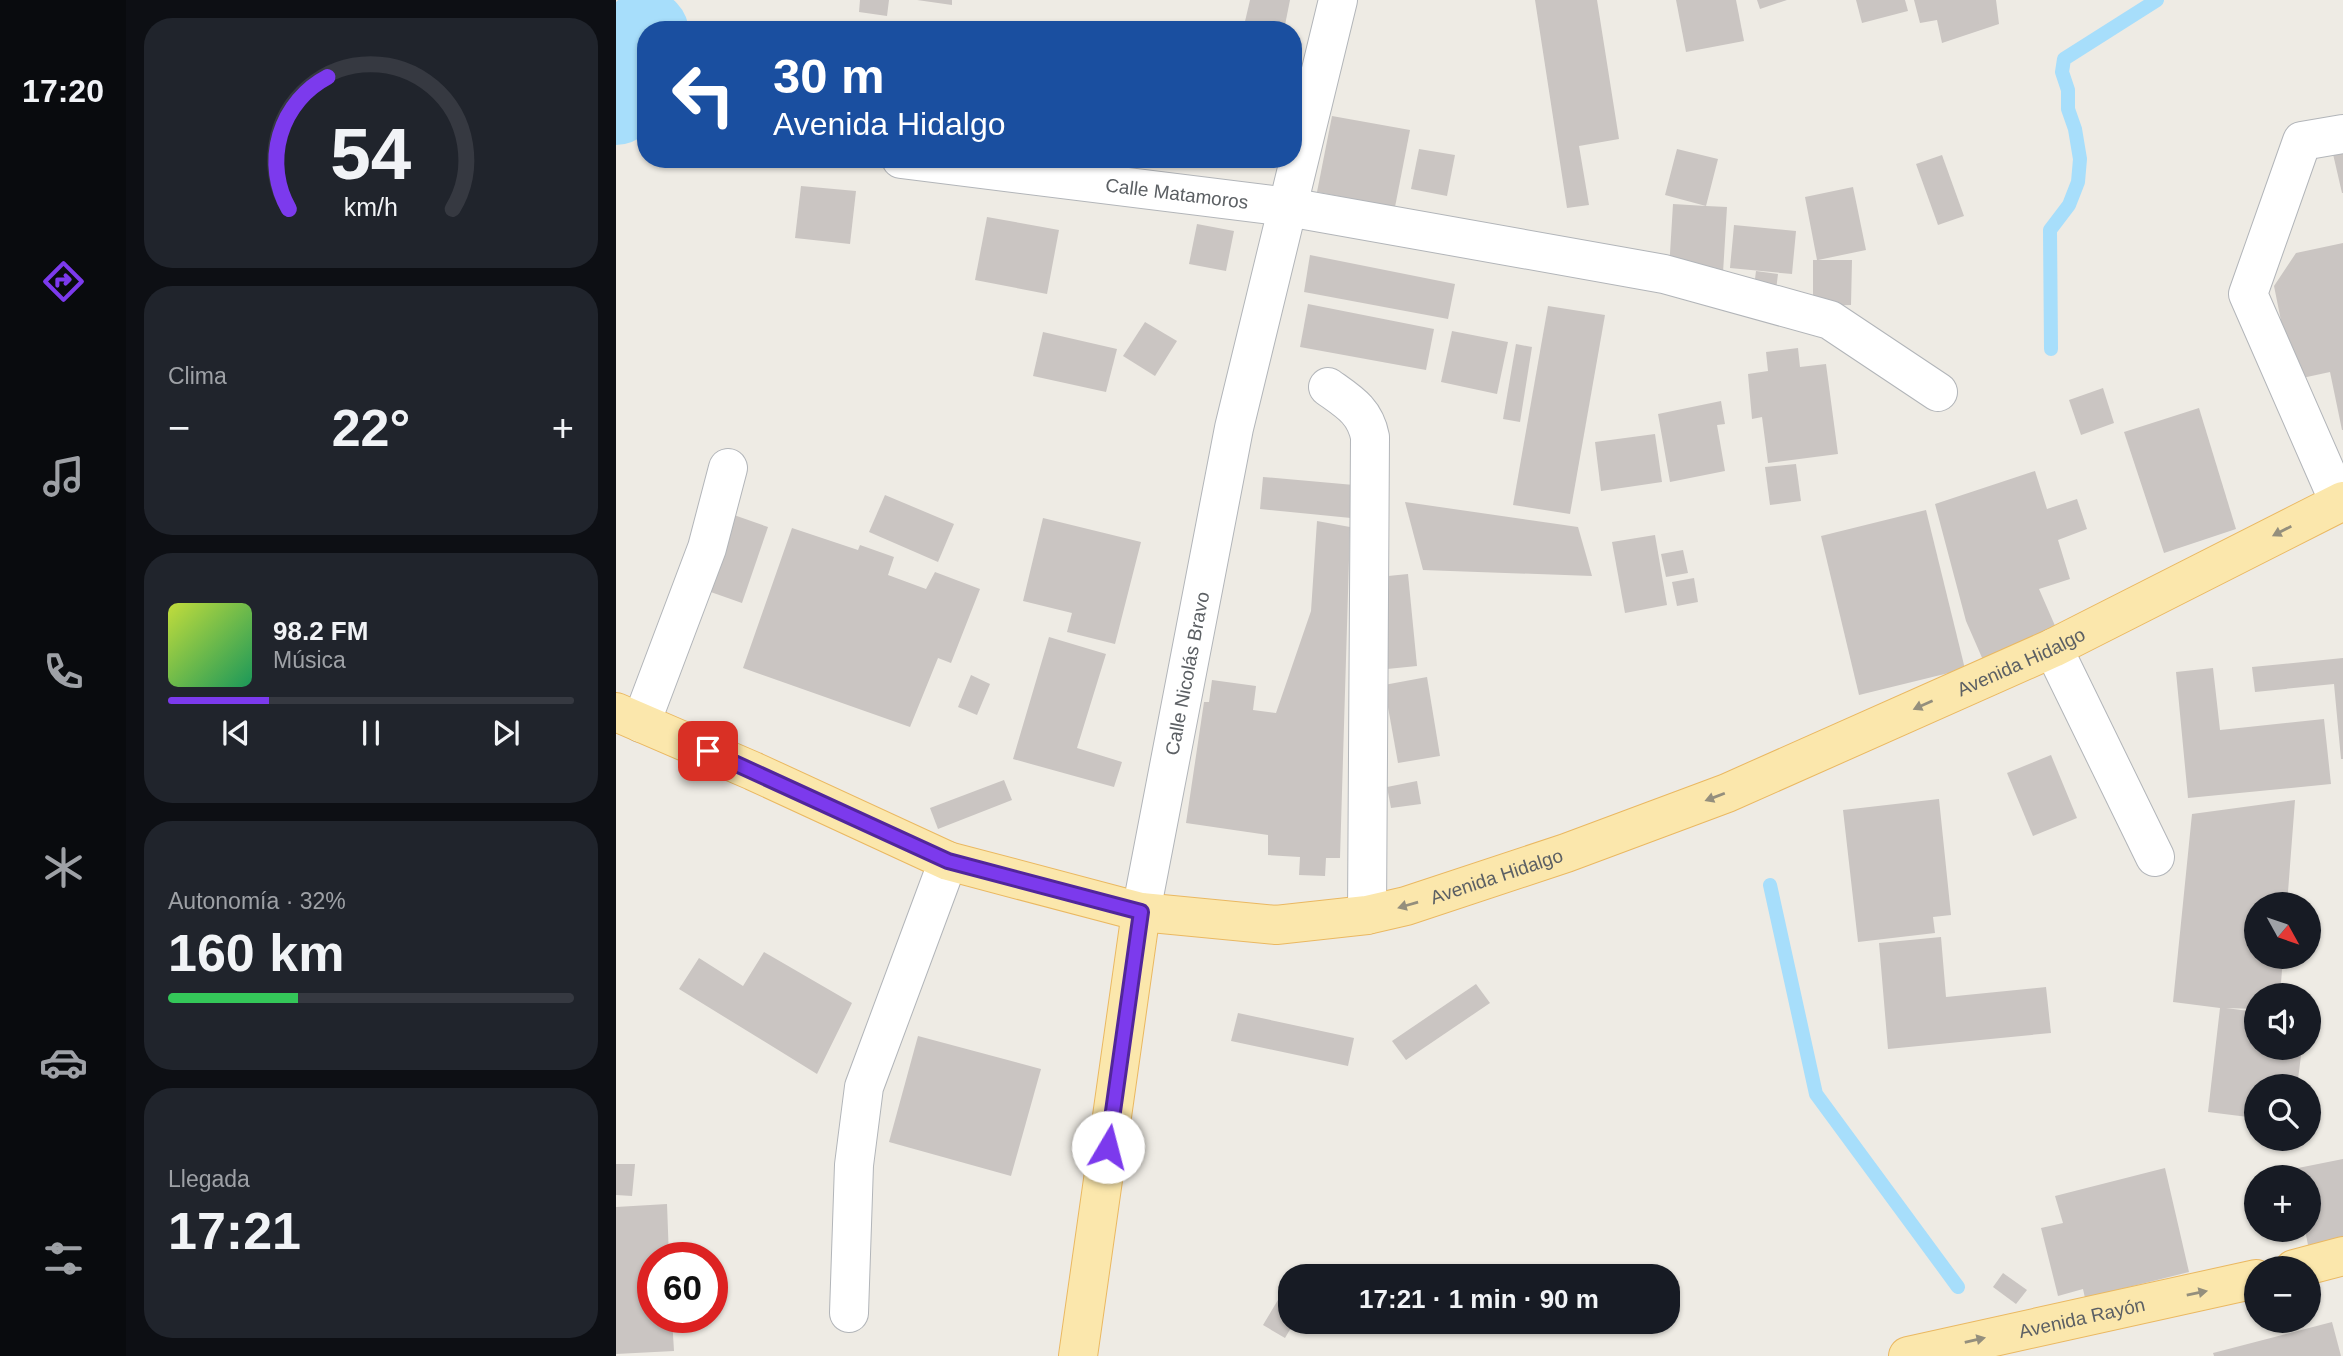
<!DOCTYPE html>
<html lang="es">
<head>
<meta charset="utf-8">
<style>
  body { margin:0; font-family:Helvetica,sans-serif; background:#20242c; color:#f1f3f6; height:100vh; display:flex; flex-direction:column; font-size:26px; white-space:nowrap }
  * { box-sizing:border-box; margin:0 }
  p { font-size:23px; color:#9ea1a6 }
  .icon { flex:none; width:38px; height:38px; fill:none; stroke:currentColor; stroke-width:2; stroke-linecap:round; stroke-linejoin:round }
  .map { position:relative; flex:1; overflow:hidden }
  .drawer { display:flex; flex-direction:column; gap:18px; padding:18px; background:#0d0f14; width:490px }
  .drawer>* { flex:none }
  .banner { position:absolute; left:21px; top:21px; width:665px; height:147px; border-radius:28px; box-shadow:0 2px 5px #0004; background:#1a4fa0; color:#fff; overflow:hidden }
  .needle { width:46px; rotate:130deg }
  .fabs { position:absolute; left:1628px; top:892px; display:grid; gap:14px }
  .fabs a { display:grid; place-items:center; width:77px; height:77px; border-radius:50%; background:#171b24; box-shadow:0 2px 5px #0004; font-size:35px }
  .speed { position:absolute; left:21px; top:1242px; display:flex; gap:14px; font-size:35px; font-weight:700; text-align:center }
  .speed>* { display:grid; place-content:center; width:91px; height:91px; border-radius:50%; background:#171b24; box-shadow:0 2px 5px #0004; line-height:1 }
  .speed .limit { border:10px solid #d22; background:#fff; color:#111 }
  .pin { position:absolute; display:grid; place-items:center; width:60px; height:60px; color:#fff; margin:-30px; border-radius:14px; box-shadow:0 4px 10px #0006 }
  .me { position:absolute; width:77px; margin:-38px; rotate:8deg; stroke-linejoin:round; filter:drop-shadow(0 0 5px #0008) }
  .turn { display:flex; align-items:center; gap:24px; height:147px; padding:0 21px; font-size:32px }
  .turn .icon { width:91px; height:91px; stroke-width:2.5 }
  .turn b { display:block; font-size:49px; line-height:60px }
  .big { font-size:52px; font-weight:800; line-height:1.1 }
  .drawer .tile { flex:1; display:flex; flex-direction:column; justify-content:center; gap:10px; min-width:0; padding:0 24px; border-radius:28px; background:#20242c }
  .drawer .dial { align-items:center; gap:0 }
  .dial svg { height:182px; overflow:visible; fill:none; stroke:#363941; stroke-width:7; stroke-linecap:round; text-anchor:middle }
  .dial text { fill:#f1f3f6; stroke:none }
  .song { display:flex; align-items:center; gap:21px }
  .cover { width:84px; height:84px; border-radius:10px; background:linear-gradient(135deg,hsl(70 70% 55%),hsl(150 70% 35%)) }
  .played { height:7px; border-radius:4px; background:linear-gradient(90deg,#7c3aed 25%,#363941 25%) }
  .keys { display:flex; justify-content:space-around; direction:ltr }
  .heat { display:flex; justify-content:space-between; align-items:center; font-size:38px; direction:ltr }
  .charge { height:10px; border-radius:5px; background:linear-gradient(90deg,#34c759 32%,#363941 0) }
  .trip { position:absolute; left:662px; top:1264px; width:402px; height:70px; border-radius:28px; background:#171b24; box-shadow:0 2px 5px #0004; font-weight:800; line-height:70px; text-align:center }
  main { display:flex; flex:1; min-height:0 }
  .dock { display:flex; flex-direction:column; width:126px; justify-content:space-around; align-items:center; background:#090b0e; color:#9ea1a6 }
  .dock .icon { width:49px; height:49px }
  .dock .on { color:#7c3aed }
  .dock b { font-size:32px; color:#f1f3f6 }
  .map>svg:first-child { display:block }
  .lines { fill:none; stroke-linecap:round; stroke-linejoin:round }
  .stream { stroke:#a7defb; stroke-width:14 }
  .river { stroke:#a7defb; stroke-width:86 }
  .building { fill:#cac5c2 }
  .minor-casing { stroke:#b2b5b9; stroke-width:40 }
  .major-casing { stroke:#eab861; stroke-width:40 }
  .minor { stroke:#fff; stroke-width:38 }
  .major { stroke:#fbe7ac; stroke-width:38 }
  .oneway { fill:#948f7d }
  .route-casing { stroke:#51269a; stroke-width:18 }
  .route { stroke:#7c3aed; stroke-width:12 }
  .labels { text-anchor:middle; dominant-baseline:central; stroke-width:7; stroke-linejoin:round; paint-order:stroke }
  .street-label { font-size:19px; fill:#5c6064; stroke:#fff }
</style>
</head>
<body>
<main>
<nav class="dock">
<b>17:20</b>
<svg class="icon on" aria-label="directions" viewBox="0 0 24 24"><path d="M12 3l9 9-9 9-9-9zM9 14v-3h6M13 9l2 2-2 2"/></svg>
<svg class="icon" aria-label="music" viewBox="0 0 24 24"><path d="M9 18V5l10-2v13"/><circle cx="6" cy="18" r="3"/><circle cx="16" cy="16" r="3"/></svg>
<svg class="icon" aria-label="phone" viewBox="0 0 24 24"><path d="M5 4h4l2 5-3 2q2 4 5 5l2-3 5 2v4C11 20 4 13 5 4z"/></svg>
<svg class="icon" aria-label="climate" viewBox="0 0 24 24"><path d="M12 3v18M4 7l16 10M4 17L20 7"/></svg>
<svg class="icon" aria-label="car" viewBox="0 0 24 24"><path d="M5 17H2v-5l4-1 3-4h7l3 4 3 1v5h-3M9 17h6M6 11h13"/><circle cx="7" cy="17" r="2"/><circle cx="17" cy="17" r="2"/></svg>
<svg class="icon" aria-label="filters" viewBox="0 0 24 24"><path d="M4 7h16M4 17h16"/><circle cx="9" cy="7" r="2"/><circle cx="15" cy="17" r="2"/></svg>
</nav>
<section class="drawer">
<div class="tile dial"><svg viewBox="0 0 100 80">
<path d="M14 69A42 42 0 1 1 86 69"/>
<path d="M14 69A42 42 0 0 1 31 11" stroke="#7c3aed"/>
<text x="50" y="56" font-size="32" font-weight="700">54</text>
<text x="50" y="72" font-size="11">km/h</text>
</svg></div>
<div class="tile"><p>Clima</p>
<div class="heat"><a>−</a><b class="big">22°</b><a>+</a></div>
</div>
<div class="tile">
<div class="song"><i class="cover"></i><div><b>98.2 FM</b><p>Música</p></div></div>
<div class="played"></div>
<div class="keys"><svg class="icon" aria-label="previous" viewBox="0 0 24 24"><path d="M18 5L8 12l10 7zM5 5v14"/></svg><svg class="icon" aria-label="pause" viewBox="0 0 24 24"><path d="M8 5v14M16 5v14"/></svg><svg class="icon" aria-label="next" viewBox="0 0 24 24"><path d="M6 5l10 7-10 7zM19 5v14"/></svg></div>
</div>
<div class="tile"><p>Autonomía · 32%</p><b class="big">160 km</b><div class="charge"></div></div>
<div class="tile"><p>Llegada</p><b class="big">17:21</b></div>
</section>
<div class="map">
<svg width="1727" height="1356" viewBox="0 0 1727 1356">
  <rect width="100%" height="100%" fill="#eeebe4"/>
  <g class="lines">
    <!-- stream -->
    <g class="stream">
      <path d="M 1435,349 L 1434,230 L 1453,205 L 1462,182 L 1464,159 L 1459,129 L 1452,109 L 1452,90 L 1446,72 L 1448,59 L 1541,0"/>
      <path d="M 1154,885 L 1200,1094 L 1342,1287"/>
    </g>
    <!-- river -->
    <path class="river" d="M 0,102 L 30,33"/>
  </g>
  <!-- building -->
  <g class="building">
    <path d="M 244,0 L 273,0 L 271,16 L 243,12 Z"/>
    <path d="M 301,0 L 336,0 L 336,5 Z"/>
    <path d="M 634,0 L 674,0 L 668,30 L 627,30 Z"/>
    <path d="M 919,0 L 981,0 L 1003,139 L 963,146 L 973,205 L 951,208 Z"/>
    <path d="M 1060,0 L 1120,0 L 1128,41 L 1070,52 Z"/>
    <path d="M 1141,0 L 1171,0 L 1144,9 Z"/>
    <path d="M 1240,0 L 1289,0 L 1292,11 L 1246,23 Z"/>
    <path d="M 1298,0 L 1380,0 L 1383,24 L 1326,43 L 1321,20 L 1304,23 Z"/>
    <path d="M 716,116 L 794,130 L 779,207 L 701,192 Z"/>
    <path d="M 803,149 L 839,155 L 831,196 L 795,189 Z"/>
    <path d="M 1061,149 L 1102,159 L 1090,206 L 1111,207 L 1107,273 L 1053,270 L 1057,204 L 1090,206 L 1049,195 Z"/>
    <path d="M 1727,152 L 1727,193 L 1726,193 L 1717,154 Z"/>
    <path d="M 1326,155 L 1348,216 L 1322,225 L 1300,164 Z"/>
    <path d="M 185,186 L 240,191 L 234,244 L 179,238 Z"/>
    <path d="M 1237,187 L 1250,250 L 1202,260 L 1236,260 L 1235,305 L 1197,306 L 1197,260 L 1201,260 L 1189,197 Z"/>
    <path d="M 371,217 L 443,230 L 431,294 L 359,280 Z"/>
    <path d="M 581,224 L 618,231 L 610,271 L 573,264 Z"/>
    <path d="M 1118,225 L 1180,231 L 1176,274 L 1114,268 Z"/>
    <path d="M 1727,243 L 1727,430 L 1726,430 L 1714,372 L 1677,380 L 1658,286 L 1680,253 Z"/>
    <path d="M 694,255 L 839,284 L 832,319 L 688,292 Z"/>
    <path d="M 1140,271 L 1162,274 L 1159,298 L 1137,295 Z"/>
    <path d="M 692,304 L 818,329 L 810,370 L 684,347 Z"/>
    <path d="M 932,306 L 989,315 L 954,514 L 897,505 Z"/>
    <path d="M 529,322 L 561,341 L 539,376 L 507,356 Z"/>
    <path d="M 836,331 L 892,342 L 881,394 L 825,382 Z"/>
    <path d="M 427,332 L 501,349 L 490,392 L 417,376 Z"/>
    <path d="M 900,344 L 916,347 L 904,422 L 887,419 Z"/>
    <path d="M 1182,348 L 1184,367 L 1210,364 L 1222,454 L 1152,463 L 1146,417 L 1136,419 L 1132,374 L 1152,371 L 1150,352 Z"/>
    <path d="M 1487,388 L 1498,423 L 1465,435 L 1453,400 Z"/>
    <path d="M 1105,401 L 1109,424 L 1101,425 L 1109,471 L 1054,482 L 1042,414 Z"/>
    <path d="M 1583,408 L 1620,529 L 1548,553 L 1508,432 Z"/>
    <path d="M 1039,434 L 1046,482 L 985,491 L 979,442 Z"/>
    <path d="M 1180,464 L 1185,501 L 1154,505 L 1149,467 Z"/>
    <path d="M 1419,471 L 1431,509 L 1461,499 L 1471,529 L 1442,540 L 1454,579 L 1423,589 L 1440,628 L 1367,660 L 1350,621 L 1319,504 Z"/>
    <path d="M 647,477 L 738,485 L 735,518 L 644,509 Z"/>
    <path d="M 269,495 L 338,524 L 322,562 L 253,532 Z"/>
    <path d="M 789,502 L 962,527 L 976,576 L 807,570 Z"/>
    <path d="M 1310,510 L 1349,669 L 1243,695 L 1205,536 Z"/>
    <path d="M 115,514 L 152,527 L 126,603 L 89,590 Z"/>
    <path d="M 427,518 L 525,542 L 499,644 L 451,632 L 456,613 L 407,601 Z"/>
    <path d="M 701,521 L 734,527 L 724,858 L 710,858 L 709,876 L 683,875 L 684,857 L 652,855 L 652,835 L 570,823 L 588,702 L 593,702 L 596,680 L 640,686 L 637,710 L 660,713 L 695,611 Z"/>
    <path d="M 176,528 L 242,550 L 244,545 L 278,557 L 272,575 L 310,589 L 319,572 L 364,589 L 335,663 L 322,658 L 294,727 L 127,668 Z"/>
    <path d="M 1039,535 L 1051,605 L 1009,613 L 996,542 Z"/>
    <path d="M 1067,550 L 1072,573 L 1050,577 L 1045,554 Z"/>
    <path d="M 792,574 L 801,666 L 771,669 L 762,577 Z"/>
    <path d="M 1078,578 L 1082,602 L 1061,606 L 1056,582 Z"/>
    <path d="M 433,637 L 490,654 L 461,748 L 506,762 L 498,787 L 397,759 Z"/>
    <path d="M 1727,658 L 1727,759 L 1725,759 L 1718,684 L 1639,692 L 1636,667 Z"/>
    <path d="M 1597,668 L 1604,730 L 1708,719 L 1715,784 L 1572,798 L 1560,672 Z"/>
    <path d="M 355,675 L 374,684 L 361,715 L 342,707 Z"/>
    <path d="M 811,677 L 824,756 L 782,763 L 768,685 Z"/>
    <path d="M 1435,755 L 1461,818 L 1417,836 L 1391,773 Z"/>
    <path d="M 388,780 L 396,800 L 322,829 L 314,808 Z"/>
    <path d="M 801,781 L 805,804 L 775,808 L 771,787 Z"/>
    <path d="M 1323,799 L 1335,915 L 1317,917 L 1319,933 L 1242,942 L 1227,810 Z"/>
    <path d="M 1679,800 L 1671,905 L 1640,905 L 1640,957 L 1667,957 L 1664,996 L 1640,996 L 1640,1009 L 1610,1008 L 1640,1012 L 1640,1048 L 1686,1048 L 1681,1087 L 1640,1087 L 1640,1118 L 1592,1112 L 1604,1008 L 1557,1002 L 1576,814 Z"/>
    <path d="M 1325,937 L 1330,997 L 1430,987 L 1435,1033 L 1272,1049 L 1263,943 Z"/>
    <path d="M 148,952 L 236,1003 L 201,1074 L 63,989 L 83,958 L 127,986 Z"/>
    <path d="M 860,984 L 874,1003 L 790,1060 L 776,1041 Z"/>
    <path d="M 622,1013 L 738,1038 L 732,1066 L 615,1041 Z"/>
    <path d="M 302,1036 L 425,1069 L 395,1176 L 273,1142 Z"/>
    <path d="M 1727,1159 L 1727,1238 L 1692,1245 L 1689,1230 L 1692,1230 L 1692,1178 L 1679,1178 L 1677,1169 Z"/>
    <path d="M 0,1164 L 19,1164 L 16,1196 L 0,1195 Z"/>
    <path d="M 1549,1168 L 1573,1272 L 1469,1298 L 1467,1289 L 1442,1296 L 1425,1228 L 1447,1223 L 1439,1196 Z"/>
    <path d="M 51,1204 L 53,1258 L 37,1258 L 37,1318 L 56,1318 L 58,1351 L 0,1354 L 0,1207 Z"/>
    <path d="M 1387,1273 L 1411,1290 L 1400,1304 L 1377,1287 Z"/>
    <path d="M 674,1280 L 674,1321 L 679,1321 L 669,1338 L 647,1325 Z"/>
    <path d="M 1716,1322 L 1725,1356 L 1598,1356 L 1597,1353 Z"/>
  </g>
  <g class="lines">
    <defs>
      <g id="minor">
        <path id="s1" d="M 285,159 L 672,207 L 1048,274 L 1214,320 L 1322,392"/>
        <path d="M 712,387 C 733,402 749,411 754,437 L 751,915"/>
        <path d="M 1723,502 L 1632,294 L 1686,141 L 1727,134"/>
        <path d="M 1437,648 L 1539,857"/>
        <path d="M 25,723 L 91,548 L 112,468"/>
        <path id="s2" d="M 525,912 L 618,428 L 722,0"/>
        <path d="M 233,1313 L 238,1165 L 248,1087 L 332,861"/>
      </g>
      <g id="major">
        <path id="s3" d="M 0,712 L 137,771 L 332,861 L 525,912 L 660,925 L 751,915 L 790,906 L 950,853 L 1111,793 L 1437,648 L 1727,501"/>
        <path d="M 1678,1269 L 1727,1256"/>
        <path d="M 462,1356 L 525,912"/>
        <path id="s4" d="M 1292,1356 L 1640,1279"/>
      </g>
    </defs>
    <!-- minor casing -->
    <use href="#minor" class="minor-casing"/>
    <!-- major casing -->
    <use href="#major" class="major-casing"/>
    <!-- minor -->
    <use href="#minor" class="minor"/>
    <!-- major -->
    <use href="#major" class="major"/>
  </g>
  <!-- one-way arrows -->
  <defs><path id="oneway-solid" d="M-6-.8H1V-3.2L6.5 0L1 3.2V.8H-6Z" transform="scale(1.75)"/></defs>
  <g class="oneway">
    <use href="#oneway-solid" transform="translate(1666 531) rotate(153)"/>
    <use href="#oneway-solid" transform="translate(1307 705) rotate(156)"/>
    <use href="#oneway-solid" transform="translate(1099 797) rotate(159)"/>
    <use href="#oneway-solid" transform="translate(792 905) rotate(164)"/>
    <use href="#oneway-solid" transform="translate(1581 1293) rotate(-12)"/>
    <use href="#oneway-solid" transform="translate(1359 1340) rotate(-13)"/>
  </g>
  <g class="lines">
    <defs>
      <path id="route" d="M 92,751 L 332,861 L 525,912 L 492,1147"/>
    </defs>
    <!-- route casing -->
    <use href="#route" class="route-casing"/>
    <!-- route -->
    <use href="#route" class="route"/>
  </g>
  <g class="labels">
    <!-- street labels -->
    <g class="street-label">
      <text stroke="none"><textPath href="#s1" startOffset="278">Calle Matamoros</textPath></text>
      <text stroke="none"><textPath href="#s3" startOffset="1493">Avenida Hidalgo</textPath></text>
      <text stroke="none"><textPath href="#s2" startOffset="243">Calle Nicolás Bravo</textPath></text>
      <text stroke="none"><textPath href="#s3" startOffset="926">Avenida Hidalgo</textPath></text>
      <text stroke="none"><textPath href="#s4" startOffset="178">Avenida Rayón</textPath></text>
    </g>
  </g>
</svg>
<div class="fabs">
<a><svg class="needle" viewBox="-14 -14 28 28"><path d="M0-13l5 13h-10z" fill="#e53935"/><path d="M0 13l5-13h-10z" fill="#9ea1a6"/></svg></a>
<a><svg class="icon" aria-label="sound" viewBox="0 0 24 24"><path d="M4 9h4l5-4v14l-5-4H4zM17 9q2 3 0 6"/></svg></a>
<a><svg class="icon" aria-label="search" viewBox="0 0 24 24"><circle cx="10" cy="10" r="6"/><path d="M15 15l6 6"/></svg></a>
<a>+</a>
<a>−</a>
</div>
<div class="speed"><div class="limit">60</div></div>
<div class="pin" style="left:92px;top:751px;background:#d93025"><svg class="icon" aria-label="arrive" viewBox="0 0 24 24"><path d="M6 21V4h12l-3 4 3 4H6"/></svg></div>
<svg class="me" style="left:492px;top:1147px" viewBox="-20 -20 40 40"><circle r="19" fill="#fff"/><path d="M0-13L10 11 0 6-10 11z" fill="#7c3aed"/></svg>
<div class="trip">17:21 · 1 min · 90 m</div>
<div class="banner">
<div class="turn"><svg class="icon" aria-label="left" viewBox="0 0 24 24"><path d="M17 20v-9H6M10 6l-5 5 5 5"/></svg><div><b>30 m</b>Avenida Hidalgo</div></div>
</div>
</div>
</main>
</body>
</html>
